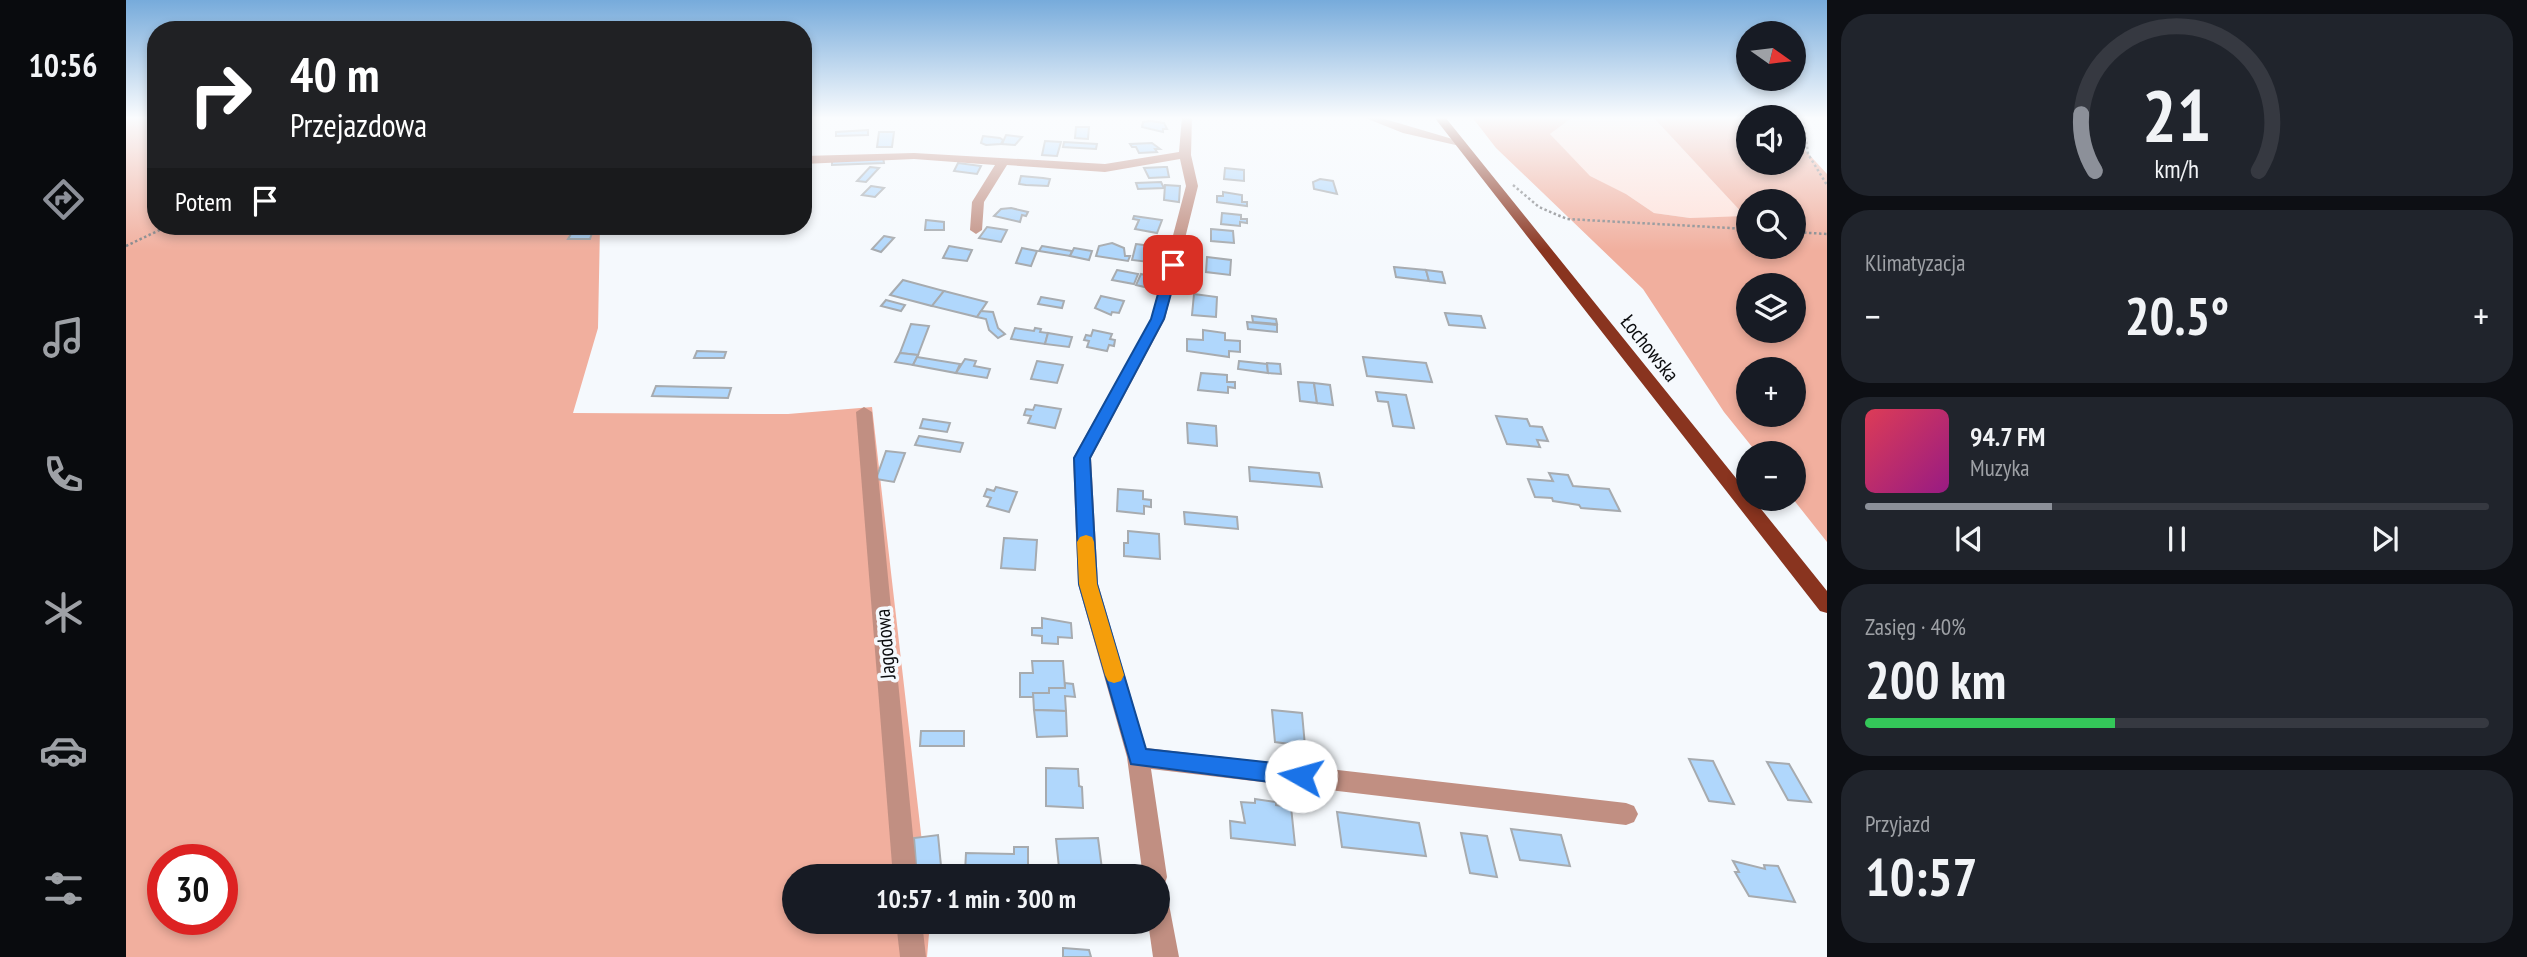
<!DOCTYPE html>
<html lang="pl">
<head>
<meta charset="utf-8">
<style>
  body { margin:0; font-family:"PT Sans Narrow",sans-serif; background:#20242c; color:#f1f3f6; height:100vh; display:flex; flex-direction:column; font-size:26px; white-space:nowrap }
  * { box-sizing:border-box; margin:0 }
  p { font-size:23px; color:#9ea1a6 }
  .icon { flex:none; width:38px; height:38px; fill:none; stroke:currentColor; stroke-width:2; stroke-linecap:round; stroke-linejoin:round }
  .map { position:relative; flex:1; overflow:hidden }
  .panel { display:flex; flex-direction:column; gap:14px; padding:14px; background:#0d0f14; width:700px }
  .panel>* { flex:none }
  .guide { position:absolute; left:21px; top:21px; width:665px; height:214px; border-radius:28px; box-shadow:0 4px 10px #0003; background:#202124; color:#fff; overflow:hidden }
  .needle { width:46px; rotate:104deg }
  .tools { position:absolute; left:1610px; top:21px; display:grid; gap:14px }
  .tools a { display:grid; place-items:center; width:70px; height:70px; border-radius:50%; background:#171b24; box-shadow:0 4px 10px #0003; font-size:35px }
  .speed { position:absolute; left:21px; top:844px; display:flex; gap:14px; font-size:35px; font-weight:700; text-align:center }
  .speed>* { display:grid; place-content:center; width:91px; height:91px; border-radius:50%; background:#171b24; box-shadow:0 4px 10px #0003; line-height:1 }
  .speed .limit { border:10px solid #d22; background:#fff; color:#111 }
  .pin { position:absolute; display:grid; place-items:center; width:60px; height:60px; color:#fff; margin:-30px; border-radius:14px; box-shadow:0 4px 10px #0006 }
  .me { position:absolute; width:77px; margin:-38px; rotate:277deg; stroke-linejoin:round; filter:drop-shadow(0 0 5px #0008) }
  .turn { display:flex; align-items:center; gap:24px; height:147px; padding:0 28px; font-size:32px }
  .turn .icon { width:91px; height:91px; stroke-width:2.5 }
  .turn b { display:block; font-size:49px; line-height:60px }
  .then { display:flex; align-items:center; height:66px; padding:0 28px; background:#0003; gap:14px; font-size:26px }
  .big { font-size:52px; font-weight:700; line-height:1.1 }
  .panel .widget { flex:1; display:flex; flex-direction:column; justify-content:center; gap:10px; min-width:0; padding:0 24px; border-radius:28px; background:#20242c }
  .panel .dial { align-items:center; gap:0 }
  .dial svg { height:182px; overflow:visible; fill:none; stroke:#363941; stroke-width:7; stroke-linecap:round; text-anchor:middle }
  .dial text { fill:#f1f3f6; stroke:none }
  .song { display:flex; align-items:center; gap:21px }
  .cover { width:84px; height:84px; border-radius:10px; background:linear-gradient(135deg,hsl(350 70% 55%),hsl(310 70% 35%)) }
  .played { height:7px; border-radius:4px; background:linear-gradient(90deg,#8c9099 30%,#363941 30%) }
  .keys { display:flex; justify-content:space-around; direction:ltr }
  .heat { display:flex; justify-content:space-between; align-items:center; font-size:38px; direction:ltr }
  .charge { height:10px; border-radius:5px; background:linear-gradient(90deg,#34c759 40%,#363941 0) }
  .trip { position:absolute; left:656px; top:864px; width:388px; height:70px; border-radius:35px; background:#171b24; box-shadow:0 4px 10px #0003; font-weight:700; line-height:70px; text-align:center }
  main { display:flex; flex:1; min-height:0 }
  .tabs { display:flex; flex-direction:column; width:126px; justify-content:space-around; align-items:center; background:#090b0e; color:#9ea1a6 }
  .tabs .icon { width:49px; height:49px }
  .tabs .selected { color:#8c9099 }
  .tabs b { font-size:32px; color:#f1f3f6 }
  .map>svg:first-child { display:block }
  .green { fill:#ffe0d8 }
  .forest { fill:#f1af9e; fill-rule:evenodd }
  .building { fill:#b0d7fc; stroke:#a7abaf; stroke-width:2 }
  .lines { fill:none; stroke-linecap:round; stroke-linejoin:round }
  .path { stroke:#848689; stroke-width:2.5; stroke-dasharray:2.5 2.5; stroke-linecap:butt }
  .minor { fill:#c18f82; fill-rule:evenodd }
  .major { fill:#89341f; fill-rule:evenodd }
  .route { fill:#1a73e8; stroke:#114b97; stroke-width:2 }
  .slow { fill:#f59e0b }
  .labels { text-anchor:middle; dominant-baseline:central; stroke-width:7; stroke-linejoin:round; paint-order:stroke }
  .street-label { font-size:21px; fill:#0b0c0e; stroke:#f5f9fd }
</style>
</head>
<body>
<main>
<nav class="tabs">
<b>10:56</b>
<svg class="icon selected" aria-label="directions" viewBox="0 0 24 24"><path d="M12 3l9 9-9 9-9-9zM9 14v-3h6M13 9l2 2-2 2"/></svg>
<svg class="icon" aria-label="music" viewBox="0 0 24 24"><path d="M9 18V5l10-2v13"/><circle cx="6" cy="18" r="3"/><circle cx="16" cy="16" r="3"/></svg>
<svg class="icon" aria-label="phone" viewBox="0 0 24 24"><path d="M5 4h4l2 5-3 2q2 4 5 5l2-3 5 2v4C11 20 4 13 5 4z"/></svg>
<svg class="icon" aria-label="climate" viewBox="0 0 24 24"><path d="M12 3v18M4 7l16 10M4 17L20 7"/></svg>
<svg class="icon" aria-label="car" viewBox="0 0 24 24"><path d="M5 17H2v-5l4-1 3-4h7l3 4 3 1v5h-3M9 17h6M6 11h13"/><circle cx="7" cy="17" r="2"/><circle cx="17" cy="17" r="2"/></svg>
<svg class="icon" aria-label="filters" viewBox="0 0 24 24"><path d="M4 7h16M4 17h16"/><circle cx="9" cy="7" r="2"/><circle cx="15" cy="17" r="2"/></svg>
</nav>
<div class="map">
<svg width="1701" height="957" viewBox="0 0 1701 957">
  <rect width="100%" height="100%" fill="#f5f9fd"/>
  <!-- green -->
  <path class="green" d="M 1447,117 L 1527,117 L 1620,217 L 1564,218 L 1528,213 L 1500,194 L 1464,177 L 1424,134 Z"/>
  <!-- forest -->
  <g class="forest">
    <path d="M 0,117 L 30,117 L 30,226 L 474,226 L 472,328 L 447,413 L 662,414 L 746,407 L 800,877 L 668,877 L 668,922 L 804,922 L 801,957 L 0,957 ZM 37,859 L 96,859 L 96,919 L 37,919 Z"/>
    <path d="M 1346,117 L 1447,117 L 1424,134 L 1464,176 L 1500,194 L 1528,213 L 1564,218 L 1619,216 L 1527,117 L 1675,117 L 1668,132 L 1668,117 L 1622,117 L 1622,163 L 1668,163 L 1668,138 L 1701,174 L 1701,542 L 1667,499 L 1668,453 L 1631,453 L 1598,412 L 1517,289 L 1370,148 ZM 1622,201 L 1668,201 L 1668,247 L 1622,247 ZM 1622,285 L 1668,285 L 1668,331 L 1622,331 ZM 1622,369 L 1668,369 L 1668,415 L 1622,415 Z"/>
  </g>
  <!-- building -->
  <g class="building">
    <path d="M 1024,121 L 1038,123 L 1041,129 L 1037,129 L 1037,132 L 1016,127 L 1017,122 Z"/>
    <path d="M 950,127 L 963,127 L 962,139 L 949,138 Z"/>
    <path d="M 742,130 L 742,135 L 710,136 L 710,132 Z"/>
    <path d="M 753,132 L 768,132 L 766,147 L 751,147 Z"/>
    <path d="M 880,135 L 896,137 L 889,145 L 876,144 Z"/>
    <path d="M 857,136 L 874,138 L 877,140 L 875,144 L 860,145 L 855,143 Z"/>
    <path d="M 919,141 L 935,142 L 931,156 L 916,155 Z"/>
    <path d="M 938,142 L 971,144 L 970,149 L 937,147 Z"/>
    <path d="M 1026,143 L 1034,149 L 1029,149 L 1031,152 L 1013,153 L 1010,147 L 1006,147 L 1004,144 Z"/>
    <path d="M 757,157 L 758,163 L 706,165 L 706,159 Z"/>
    <path d="M 832,163 L 855,166 L 851,174 L 828,171 Z"/>
    <path d="M 744,167 L 753,168 L 740,182 L 731,181 Z"/>
    <path d="M 1038,167 L 1041,167 L 1043,177 L 1023,178 L 1018,168 Z"/>
    <path d="M 1099,168 L 1118,170 L 1118,181 L 1098,179 Z"/>
    <path d="M 895,176 L 917,178 L 924,179 L 922,186 L 900,185 L 893,184 Z"/>
    <path d="M 1194,179 L 1207,181 L 1211,194 L 1188,189 L 1187,182 Z"/>
    <path d="M 1035,182 L 1038,188 L 1012,189 L 1010,183 Z"/>
    <path d="M 1039,185 L 1054,186 L 1053,202 L 1038,200 Z"/>
    <path d="M 745,186 L 758,188 L 749,197 L 736,195 Z"/>
    <path d="M 1097,192 L 1116,195 L 1116,202 L 1121,202 L 1121,206 L 1091,202 L 1091,196 L 1097,196 Z"/>
    <path d="M 885,208 L 902,212 L 900,216 L 896,215 L 894,222 L 868,216 L 875,209 Z"/>
    <path d="M 1096,213 L 1115,215 L 1115,219 L 1121,219 L 1121,223 L 1114,222 L 1114,226 L 1095,224 Z"/>
    <path d="M 1008,216 L 1036,220 L 1031,233 L 1009,229 L 1013,220 L 1007,219 Z"/>
    <path d="M 800,220 L 818,222 L 818,230 L 799,230 Z"/>
    <path d="M 861,227 L 881,230 L 875,242 L 853,238 Z"/>
    <path d="M 1085,229 L 1107,231 L 1108,243 L 1085,241 Z"/>
    <path d="M 466,233 L 464,239 L 442,239 L 445,234 Z"/>
    <path d="M 758,236 L 768,238 L 755,252 L 746,249 Z"/>
    <path d="M 986,243 L 998,248 L 999,256 L 1004,256 L 1002,261 L 970,256 L 973,246 Z"/>
    <path d="M 1010,244 L 1026,246 L 1025,253 L 1031,253 L 1030,257 L 1025,257 L 1023,262 L 1006,260 Z"/>
    <path d="M 823,246 L 846,250 L 841,261 L 817,258 Z"/>
    <path d="M 916,246 L 946,251 L 944,256 L 913,251 Z"/>
    <path d="M 896,248 L 911,251 L 905,266 L 890,263 Z"/>
    <path d="M 948,248 L 966,251 L 963,260 L 944,256 Z"/>
    <path d="M 1081,257 L 1105,260 L 1104,275 L 1080,272 Z"/>
    <path d="M 1268,267 L 1300,270 L 1303,281 L 1270,277 Z"/>
    <path d="M 991,270 L 1012,274 L 1008,284 L 986,280 Z"/>
    <path d="M 1300,270 L 1316,272 L 1319,283 L 1303,281 Z"/>
    <path d="M 1015,274 L 1028,277 L 1023,288 L 1010,285 Z"/>
    <path d="M 777,280 L 818,291 L 806,306 L 764,295 Z"/>
    <path d="M 818,291 L 861,302 L 851,317 L 806,306 Z"/>
    <path d="M 1068,294 L 1091,297 L 1090,317 L 1066,315 Z"/>
    <path d="M 975,296 L 998,301 L 993,313 L 986,312 L 985,315 L 969,308 Z"/>
    <path d="M 915,297 L 938,301 L 936,308 L 912,304 Z"/>
    <path d="M 760,300 L 779,305 L 775,311 L 755,306 Z"/>
    <path d="M 855,311 L 867,312 L 872,328 L 879,334 L 872,338 L 863,330 L 860,319 L 851,317 Z"/>
    <path d="M 1319,313 L 1355,316 L 1359,328 L 1323,325 Z"/>
    <path d="M 1126,316 L 1150,319 L 1151,324 L 1127,322 Z"/>
    <path d="M 1121,322 L 1151,325 L 1151,332 L 1122,329 Z"/>
    <path d="M 785,324 L 803,326 L 792,355 L 774,353 Z"/>
    <path d="M 889,328 L 908,331 L 909,328 L 915,329 L 914,332 L 922,333 L 919,344 L 885,339 Z"/>
    <path d="M 967,330 L 986,334 L 984,339 L 989,340 L 988,346 L 983,345 L 981,351 L 961,347 L 963,341 L 958,340 L 960,335 L 965,336 Z"/>
    <path d="M 1077,330 L 1099,333 L 1099,340 L 1114,341 L 1114,352 L 1103,351 L 1103,357 L 1061,351 L 1061,339 L 1077,340 Z"/>
    <path d="M 922,333 L 946,337 L 943,347 L 919,344 Z"/>
    <path d="M 571,351 L 600,352 L 598,358 L 568,358 Z"/>
    <path d="M 774,353 L 792,355 L 787,365 L 769,362 Z"/>
    <path d="M 791,357 L 834,364 L 830,373 L 787,365 Z"/>
    <path d="M 1237,357 L 1300,363 L 1306,382 L 1241,376 Z"/>
    <path d="M 839,359 L 850,361 L 848,366 L 864,369 L 861,378 L 830,373 Z"/>
    <path d="M 911,361 L 937,365 L 931,383 L 905,379 Z"/>
    <path d="M 1113,361 L 1141,364 L 1142,373 L 1112,369 Z"/>
    <path d="M 1141,363 L 1154,364 L 1155,374 L 1142,373 Z"/>
    <path d="M 1075,373 L 1101,375 L 1101,382 L 1109,382 L 1109,388 L 1102,387 L 1102,393 L 1072,390 Z"/>
    <path d="M 1172,382 L 1188,383 L 1191,403 L 1174,401 Z"/>
    <path d="M 1188,383 L 1204,385 L 1207,405 L 1191,403 Z"/>
    <path d="M 530,386 L 605,388 L 602,398 L 526,396 Z"/>
    <path d="M 1250,392 L 1280,395 L 1288,428 L 1267,426 L 1262,402 L 1252,401 Z"/>
    <path d="M 909,405 L 935,409 L 929,428 L 902,423 L 905,416 L 898,415 L 900,409 L 907,410 Z"/>
    <path d="M 1370,416 L 1401,419 L 1404,426 L 1416,427 L 1422,441 L 1411,440 L 1414,447 L 1381,444 Z"/>
    <path d="M 797,419 L 824,423 L 821,432 L 794,428 Z"/>
    <path d="M 1061,423 L 1090,426 L 1091,446 L 1062,443 Z"/>
    <path d="M 793,436 L 837,443 L 834,452 L 789,445 Z"/>
    <path d="M 760,451 L 779,453 L 768,482 L 750,479 Z"/>
    <path d="M 1123,467 L 1193,473 L 1196,487 L 1124,481 Z"/>
    <path d="M 1423,473 L 1442,475 L 1447,486 L 1483,489 L 1494,511 L 1455,508 L 1453,505 L 1427,501 L 1426,498 L 1409,497 L 1402,479 L 1427,481 Z"/>
    <path d="M 870,487 L 891,492 L 883,512 L 861,506 L 865,498 L 858,496 L 861,489 L 868,491 Z"/>
    <path d="M 992,489 L 1017,491 L 1017,499 L 1025,500 L 1025,507 L 1018,506 L 1018,514 L 991,511 Z"/>
    <path d="M 1058,512 L 1111,517 L 1112,529 L 1059,524 Z"/>
    <path d="M 1002,531 L 1033,534 L 1034,559 L 998,556 L 998,543 L 1002,543 Z"/>
    <path d="M 878,538 L 911,540 L 909,570 L 875,568 Z"/>
    <path d="M 916,618 L 945,623 L 946,638 L 932,637 L 932,644 L 916,643 L 916,636 L 906,635 L 906,628 L 916,628 Z"/>
    <path d="M 906,661 L 937,661 L 939,688 L 923,688 L 923,693 L 907,693 L 908,697 L 894,697 L 894,673 L 907,673 Z"/>
    <path d="M 939,683 L 947,684 L 949,697 L 939,696 L 940,711 L 908,710 L 907,693 L 923,693 L 923,688 L 939,688 Z"/>
    <path d="M 908,710 L 940,711 L 941,736 L 911,737 Z"/>
    <path d="M 1146,710 L 1176,713 L 1179,746 L 1149,742 Z"/>
    <path d="M 795,731 L 838,731 L 838,746 L 794,746 Z"/>
    <path d="M 1563,759 L 1587,761 L 1608,804 L 1583,801 Z"/>
    <path d="M 1641,762 L 1663,764 L 1685,802 L 1662,800 Z"/>
    <path d="M 920,768 L 952,769 L 953,786 L 956,787 L 957,808 L 920,806 Z"/>
    <path d="M 1129,799 L 1150,802 L 1150,805 L 1165,807 L 1169,845 L 1105,838 L 1104,821 L 1119,823 L 1115,802 L 1129,803 Z"/>
    <path d="M 1211,812 L 1293,823 L 1300,856 L 1216,847 Z"/>
    <path d="M 1385,829 L 1435,835 L 1444,866 L 1394,860 Z"/>
    <path d="M 1335,833 L 1361,836 L 1371,877 L 1344,873 Z"/>
    <path d="M 812,835 L 816,876 L 791,877 L 788,838 Z"/>
    <path d="M 972,838 L 977,877 L 934,877 L 930,839 Z"/>
    <path d="M 888,847 L 902,847 L 902,874 L 839,872 L 840,853 L 888,854 Z"/>
    <path d="M 1607,861 L 1639,869 L 1638,865 L 1652,866 L 1669,902 L 1623,896 L 1609,872 L 1613,872 Z"/>
    <path d="M 937,948 L 963,950 L 965,957 L 937,957 Z"/>
  </g>
  <g class="lines">
    <!-- path -->
    <g class="path">
      <path d="M 1677,117 L 1682,154 L 1701,185"/>
      <path d="M 1387,185 L 1413,207 L 1441,219 L 1622,229"/>
      <path d="M 1668,232 L 1701,234"/>
      <path d="M 0,246 L 42,226"/>
    </g>
    <!-- minor -->
    <g class="minor">
      <path d="M 1056,117 L 1066,117 L 1065,155 L 1072,186 L 1039,319 L 965,458 L 972,584 L 1020,748 L 1500,803 L 1508,806 L 1512,814 L 1508,822 L 1500,825 L 1025,769 L 1041,877 L 1038,886 L 1032,888 L 1032,877 L 1017,877 L 1001,757 L 952,584 L 947,458 L 1025,319 L 1060,186 L 1054,159 L 979,172 L 881,165 L 858,202 L 856,230 L 850,234 L 844,230 L 846,202 L 869,165 L 788,159 L 677,164 L 677,156 L 788,153 L 979,164 L 1053,152 Z"/>
      <path d="M 1237,117 L 1252,117 L 1340,143 L 1334,146 L 1277,133 Z"/>
      <path d="M 738,407 L 746,412 L 791,877 L 767,877 L 730,412 Z"/>
      <path d="M 1032,891 L 1041,894 L 1053,957 L 1027,957 L 1022,922 L 1032,922 Z"/>
      <path d="M 770,922 L 796,922 L 800,957 L 774,957 Z"/>
    </g>
    <!-- major -->
    <path class="major" d="M 1308,117 L 1319,117 L 1622,493 L 1622,499 L 1627,499 L 1701,591 L 1701,613 L 1694,611 Z"/>
  </g>
  <!-- sky -->
  <linearGradient id="sky" x2="0" y2="1"><stop stop-color="#77abdb"/><stop offset="0.47" stop-color="#fafcfe"/><stop offset="1" stop-color="#fafcfe" stop-opacity="0"/></linearGradient>
  <rect width="1701" height="251" fill="url(#sky)"/>
  <!-- route -->
  <path class="route" d="M 1047,261 L 1053,265 L 1038,319 L 964,458 L 971,584 L 1020,749 L 1175,766 L 1182,769 L 1185,776 L 1182,783 L 1175,786 L 1005,764 L 953,584 L 948,458 L 1025,319 L 1040,265 Z"/>
  <!-- slow -->
  <path class="slow" d="M 960,535 L 966,537 L 968,542 L 971,584 L 998,675 L 995,681 L 988,683 L 982,681 L 979,675 L 953,584 L 951,542 L 954,537 Z"/>
  <g class="labels">
    <!-- street labels -->
    <g class="street-label">
      <text transform="translate(1524 348) rotate(51)">Łochowska</text>
      <text transform="translate(759 644) rotate(-95)">Jagodowa</text>
    </g>
  </g>
</svg>
<div class="tools">
<a><svg class="needle" viewBox="-14 -14 28 28"><path d="M0-13l5 13h-10z" fill="#e53935"/><path d="M0 13l5-13h-10z" fill="#9ea1a6"/></svg></a>
<a><svg class="icon" aria-label="sound" viewBox="0 0 24 24"><path d="M4 9h4l5-4v14l-5-4H4zM17 9q2 3 0 6"/></svg></a>
<a><svg class="icon" aria-label="search" viewBox="0 0 24 24"><circle cx="10" cy="10" r="6"/><path d="M15 15l6 6"/></svg></a>
<a><svg class="icon" aria-label="layers" viewBox="0 0 24 24"><path d="M12 4l9 5-9 5-9-5zM3 14l9 5 9-5"/></svg></a>
<a>+</a>
<a>−</a>
</div>
<div class="speed"><div class="limit">30</div></div>
<div class="pin" style="left:1047px;top:265px;background:#d93025"><svg class="icon" aria-label="arrive" viewBox="0 0 24 24"><path d="M6 21V4h12l-3 4 3 4H6"/></svg></div>
<svg class="me" style="left:1175px;top:776px" viewBox="-20 -20 40 40"><circle r="19" fill="#fff"/><path d="M0-13L10 11 0 6-10 11z" fill="#1a73e8"/></svg>
<div class="trip">10:57 · 1 min · 300 m</div>
<div class="guide">
<div class="turn"><svg class="icon" aria-label="right" viewBox="0 0 24 24"><path d="M7 20v-9h11M14 6l5 5-5 5"/></svg><div><b>40 m</b>Przejazdowa</div></div>
<div class="then">Potem<svg class="icon" aria-label="arrive" viewBox="0 0 24 24"><path d="M6 21V4h12l-3 4 3 4H6"/></svg></div>
</div>
</div>
<section class="panel">
<div class="widget dial"><svg viewBox="0 0 100 80">
<path d="M14 69A42 42 0 1 1 86 69"/>
<path d="M14 69A42 42 0 0 1 8 44" stroke="#8c9099"/>
<text x="50" y="56" font-size="32" font-weight="700">21</text>
<text x="50" y="72" font-size="11">km/h</text>
</svg></div>
<div class="widget"><p>Klimatyzacja</p>
<div class="heat"><a>−</a><b class="big">20.5°</b><a>+</a></div>
</div>
<div class="widget">
<div class="song"><i class="cover"></i><div><b>94.7 FM</b><p>Muzyka</p></div></div>
<div class="played"></div>
<div class="keys"><svg class="icon" aria-label="previous" viewBox="0 0 24 24"><path d="M18 5L8 12l10 7zM5 5v14"/></svg><svg class="icon" aria-label="pause" viewBox="0 0 24 24"><path d="M8 5v14M16 5v14"/></svg><svg class="icon" aria-label="next" viewBox="0 0 24 24"><path d="M6 5l10 7-10 7zM19 5v14"/></svg></div>
</div>
<div class="widget"><p>Zasięg · 40%</p><b class="big">200 km</b><div class="charge"></div></div>
<div class="widget"><p>Przyjazd</p><b class="big">10:57</b></div>
</section>
</main>
</body>
</html>
